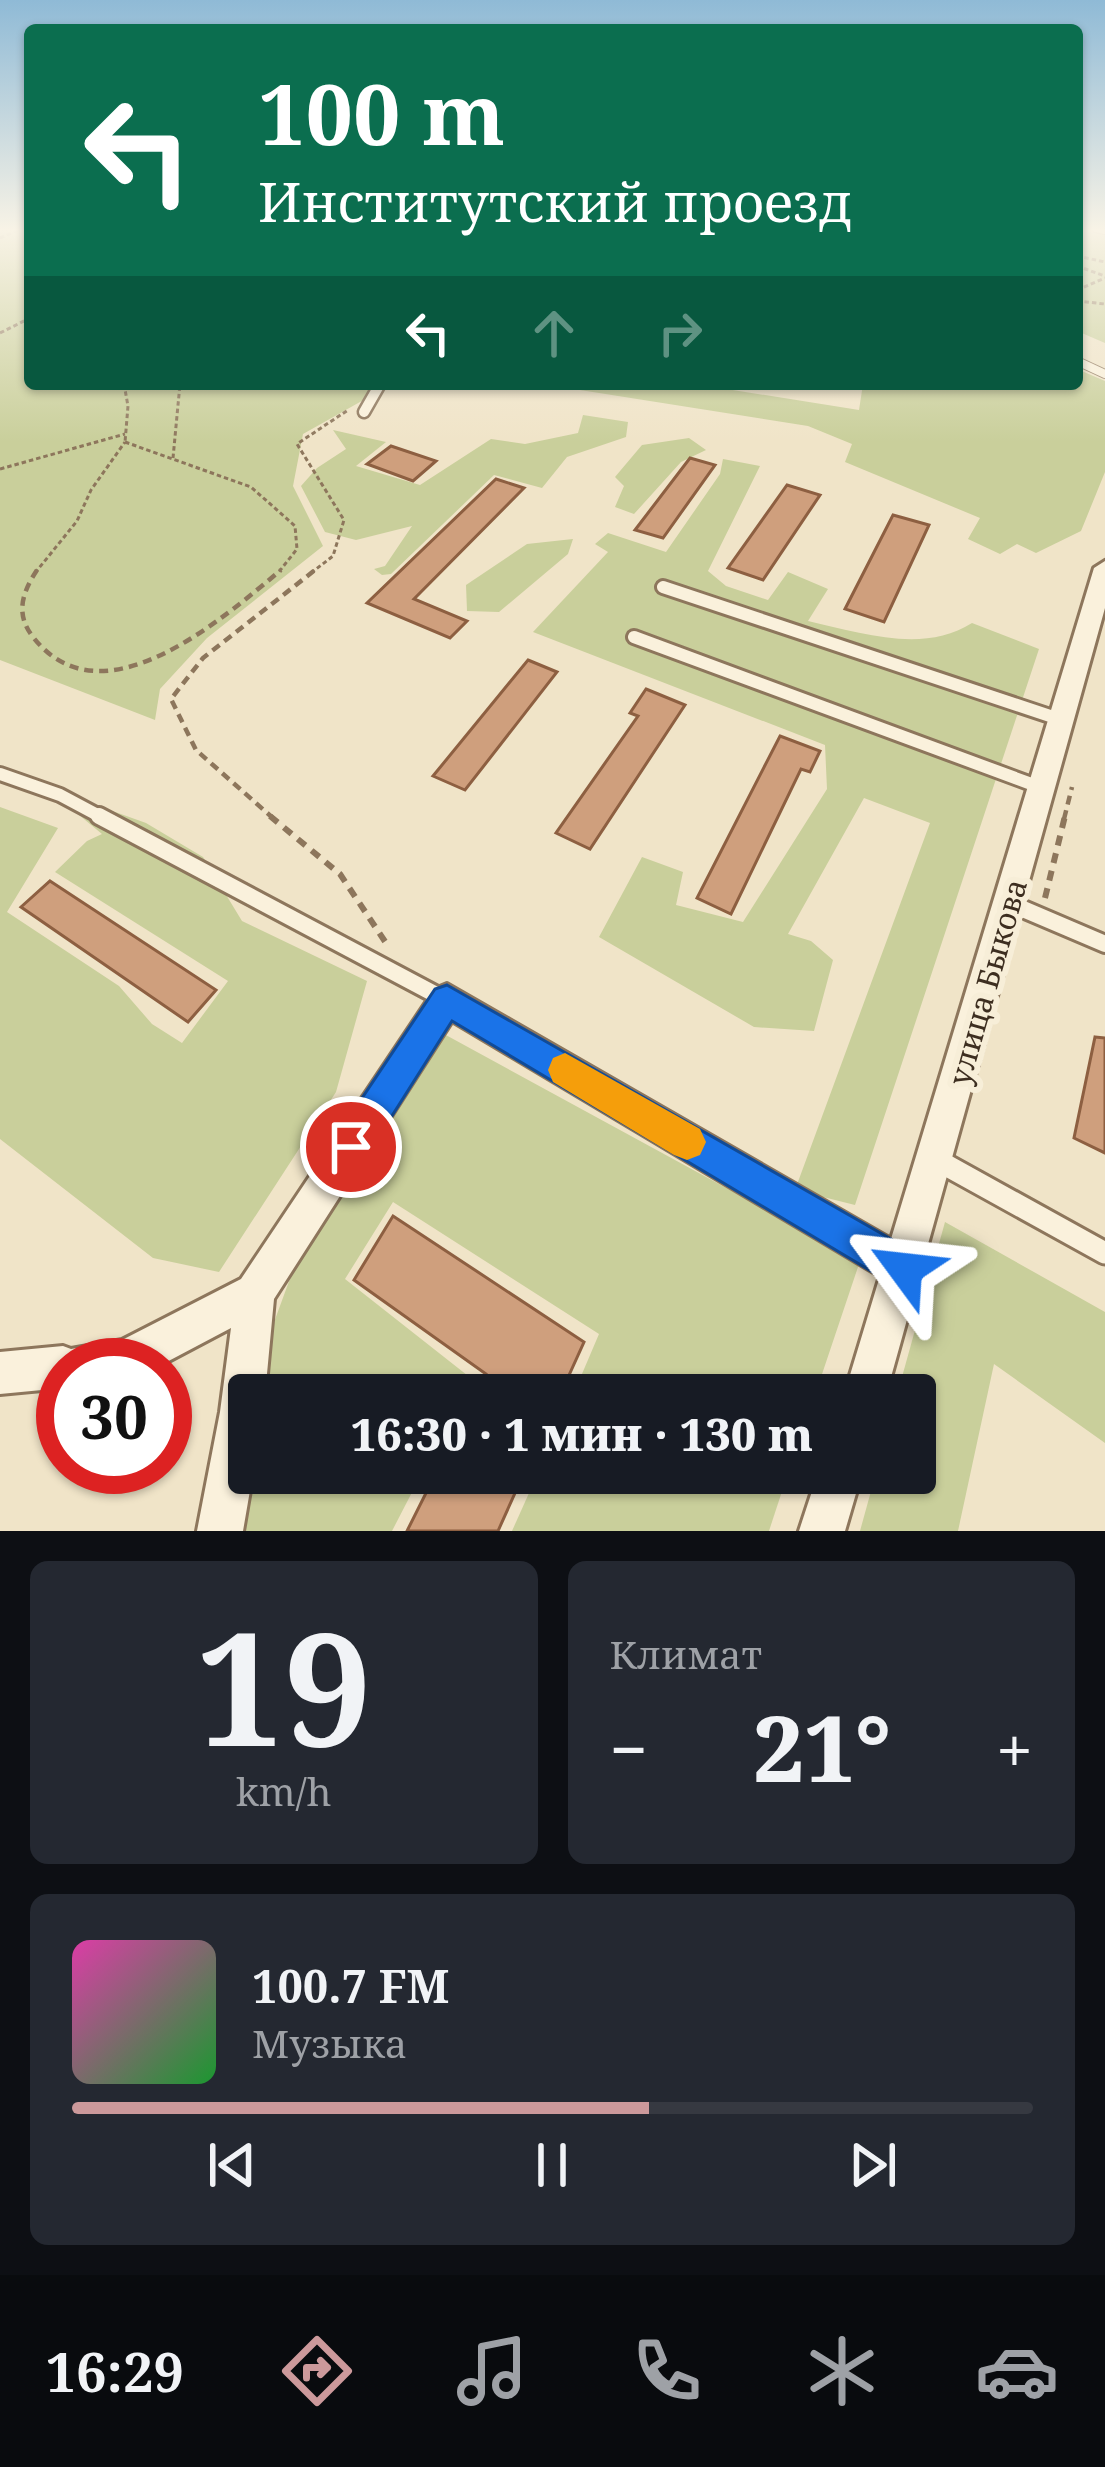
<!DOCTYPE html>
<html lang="ru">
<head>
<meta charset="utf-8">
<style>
  body { margin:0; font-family:"Noto Serif",serif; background:#242831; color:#f1f3f6; height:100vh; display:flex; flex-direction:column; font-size:45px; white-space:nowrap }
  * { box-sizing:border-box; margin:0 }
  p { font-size:39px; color:#9ea1a6 }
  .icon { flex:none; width:66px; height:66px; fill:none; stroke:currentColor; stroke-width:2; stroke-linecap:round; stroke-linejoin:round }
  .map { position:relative; height:1531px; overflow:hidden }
  .panel { display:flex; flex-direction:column; gap:30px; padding:30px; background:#0d0f14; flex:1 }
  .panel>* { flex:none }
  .top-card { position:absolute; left:24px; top:24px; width:1059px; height:366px; border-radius:12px; box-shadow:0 3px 9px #0004; background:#0b6e4f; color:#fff; overflow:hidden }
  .speed { position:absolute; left:36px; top:1338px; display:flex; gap:24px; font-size:60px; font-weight:700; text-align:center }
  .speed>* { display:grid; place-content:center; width:156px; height:156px; border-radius:50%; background:#171b24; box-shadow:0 3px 9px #0004; line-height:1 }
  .speed .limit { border:18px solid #d22; background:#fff; color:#111 }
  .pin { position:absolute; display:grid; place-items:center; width:102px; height:102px; color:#fff; margin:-51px; border:6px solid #fff; border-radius:50%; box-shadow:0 3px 12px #0007 }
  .me { position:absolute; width:132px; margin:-66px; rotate:300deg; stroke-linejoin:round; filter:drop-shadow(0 0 9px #0008) }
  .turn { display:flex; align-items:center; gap:42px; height:252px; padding:0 36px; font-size:54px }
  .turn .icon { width:156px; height:156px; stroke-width:2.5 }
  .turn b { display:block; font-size:84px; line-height:102px }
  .lanes { display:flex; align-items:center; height:114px; padding:0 36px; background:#0003; justify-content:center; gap:60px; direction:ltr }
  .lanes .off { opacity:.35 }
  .big { font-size:90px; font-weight:800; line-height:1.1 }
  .panel .card { flex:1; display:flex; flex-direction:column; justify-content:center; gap:18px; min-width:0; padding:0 42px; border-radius:18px; background:#242831 }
  .panel .dial { align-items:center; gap:0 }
  .dial b { font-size:156px; line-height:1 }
  .song { display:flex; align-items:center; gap:36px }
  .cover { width:144px; height:144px; border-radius:18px; background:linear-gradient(135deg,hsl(320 70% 55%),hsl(130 70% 35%)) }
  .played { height:12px; border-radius:6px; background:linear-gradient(90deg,#cc999b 60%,#363941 60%) }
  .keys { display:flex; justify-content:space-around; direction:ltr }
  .heat { display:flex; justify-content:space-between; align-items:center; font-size:66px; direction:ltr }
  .panel .tiles { flex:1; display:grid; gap:30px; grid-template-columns:1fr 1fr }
  .card:last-child { grid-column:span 2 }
  .trip { position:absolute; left:228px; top:1374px; width:708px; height:120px; border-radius:12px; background:#171b24; box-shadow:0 3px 9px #0004; font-weight:800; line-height:120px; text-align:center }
  .menu { display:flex; height:192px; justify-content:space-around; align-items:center; background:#090b0e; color:#9ea1a6 }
  .menu .icon { width:84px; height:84px }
  .menu .current { color:#cc999b }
  .menu b { font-size:54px; color:#f1f3f6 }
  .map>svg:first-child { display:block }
  .green { fill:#c9cf9b }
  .building { fill:#cf9f7d; stroke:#8d5f41; stroke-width:3 }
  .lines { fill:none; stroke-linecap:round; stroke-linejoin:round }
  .lane-far4-casing { stroke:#8d765c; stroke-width:10 }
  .lane-far3-casing { stroke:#8d765c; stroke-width:15 }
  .lane-far2-casing { stroke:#8d765c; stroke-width:18 }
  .lane-far1-casing { stroke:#8d765c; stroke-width:22 }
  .lane-casing { stroke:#8d765c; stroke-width:27 }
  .street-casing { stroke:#8d765c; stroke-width:6 }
  .path-far2 { stroke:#8d765c; stroke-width:3; stroke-dasharray:4.5 3; stroke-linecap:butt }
  .path-far1 { stroke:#8d765c; stroke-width:4.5; stroke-dasharray:9 6; stroke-linecap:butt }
  .path { stroke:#8d765c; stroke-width:6; stroke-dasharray:10 8; stroke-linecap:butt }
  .lane-far4 { stroke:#faf1dc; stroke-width:8 }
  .lane-far3 { stroke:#faf1dc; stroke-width:10 }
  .lane-far2 { stroke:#faf1dc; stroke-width:12 }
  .lane-far1 { stroke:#faf1dc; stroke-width:16 }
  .lane { stroke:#faf1dc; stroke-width:21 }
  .street { fill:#faf1dc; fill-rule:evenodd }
  .route { fill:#1a73e8; stroke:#114b97; stroke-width:3 }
  .slow { fill:#f59e0b }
  .labels { text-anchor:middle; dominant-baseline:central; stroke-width:12; stroke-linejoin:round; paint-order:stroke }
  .street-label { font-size:30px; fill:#3d2e20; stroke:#f7eed8 }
</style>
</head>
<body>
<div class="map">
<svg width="1105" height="1531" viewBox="0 0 1105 1531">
  <rect width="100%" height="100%" fill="#f0e4c8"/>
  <!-- green -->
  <g class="green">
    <path d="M 0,228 L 30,228 L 30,384 L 392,384 L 303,434 L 293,486 L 323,546 L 207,638 L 160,689 L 155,720 L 0,660 Z"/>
    <path d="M 1077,228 L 1105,234 L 1105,343 L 1077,331 Z"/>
    <path d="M 1077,369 L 1105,381 L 1105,472 L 1081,531 L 1036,553 L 1017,544 L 1000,554 L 968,539 L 980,518 L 845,462 L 852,444 L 808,426 L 542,384 L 695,384 L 859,410 L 863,384 L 1077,384 Z"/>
    <path d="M 583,415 L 628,422 L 626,437 L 567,457 L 542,488 L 494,475 L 391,574 L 382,575 L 374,569 L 385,566 L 412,526 L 356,540 L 325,532 L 301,486 L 317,468 L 346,449 L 333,430 L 386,442 L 356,466 L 420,485 L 491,439 L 525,444 L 578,433 Z"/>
    <path d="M 689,438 L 706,450 L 681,462 L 634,514 L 615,507 L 624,486 L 615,477 L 642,445 Z"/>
    <path d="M 723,459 L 760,466 L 708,571 L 726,586 L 768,600 L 788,572 L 828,589 L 808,621 C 861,633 924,654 972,623 L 1039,649 L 855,1205 L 795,1190 L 930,823 L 864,798 L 788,934 L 811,941 L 833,960 L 814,1031 L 754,1027 L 599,937 L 642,857 L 683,872 L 676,905 L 743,922 L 827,789 L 825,745 L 533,632 L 608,552 L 595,544 L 608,533 L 666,552 L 720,474 Z"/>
    <path d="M 573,539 L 568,554 L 499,612 L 467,611 L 466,585 L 527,544 Z"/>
    <path d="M 76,798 L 146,823 L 203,857 L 242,921 L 367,981 L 336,1092 L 219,1272 L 153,1258 L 0,1139 L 0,807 L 58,828 L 7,912 L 119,986 L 152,1024 L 182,1043 L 228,981 L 55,872 L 87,841 L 102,834 L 61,800 Z"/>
    <path d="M 433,1028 L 860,1261 L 815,1395 L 573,1395 L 599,1334 L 393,1202 L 345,1279 L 472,1379 L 463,1395 L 259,1395 L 269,1336 L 303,1243 L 361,1165 Z"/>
    <path d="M 945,1222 L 1105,1312 L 1105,1443 L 994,1364 L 958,1531 L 860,1531 L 876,1473 L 915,1473 L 915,1395 L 897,1395 Z"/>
    <path d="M 249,1457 L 249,1473 L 422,1473 L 392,1531 L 236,1531 Z"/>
    <path d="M 538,1473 L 788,1473 L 769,1531 L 512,1531 Z"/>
  </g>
  <!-- building -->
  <g class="building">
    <path d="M 391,446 L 436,461 L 413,481 L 367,464 Z"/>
    <path d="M 690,458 L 715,465 L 663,538 L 635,530 Z"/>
    <path d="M 496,479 L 524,488 L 414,599 L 467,621 L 450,638 L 367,603 Z"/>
    <path d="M 787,485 L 820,495 L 763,580 L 728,568 Z"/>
    <path d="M 893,515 L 929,525 L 884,622 L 845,609 Z"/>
    <path d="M 528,660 L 557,672 L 465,790 L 433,776 Z"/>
    <path d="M 646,689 L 685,705 L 590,849 L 556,833 L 638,716 L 630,713 Z"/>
    <path d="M 780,736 L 820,751 L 810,772 L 801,769 L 731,914 L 697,898 Z"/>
    <path d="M 50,881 L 216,990 L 188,1022 L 21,907 Z"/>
    <path d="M 1095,1037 L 1105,1038 L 1105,1153 L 1074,1138 Z"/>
    <path d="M 393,1216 L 584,1342 L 560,1395 L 476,1395 L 486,1374 L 354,1280 Z"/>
    <path d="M 436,1473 L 524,1473 L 498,1531 L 407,1531 Z"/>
  </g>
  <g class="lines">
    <defs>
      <g id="lane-far4">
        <path d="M 1096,228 L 1105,230"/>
        <path d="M 1077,361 L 1105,374"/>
      </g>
      <path id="lane-far3" d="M 364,412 L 380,384"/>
      <g id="lane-far2">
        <path d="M 663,587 L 1062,720"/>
        <path d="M 634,637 L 1045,789"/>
        <path d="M 0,774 L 60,795 L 105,819"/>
      </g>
      <g id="lane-far1">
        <path d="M 99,816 L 444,999"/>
        <path d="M 1009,903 L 1105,944"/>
      </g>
      <path id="lane" d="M 935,1159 L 1105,1253"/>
      <g id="street">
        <path d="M 1105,561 L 1105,608 L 886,1395 L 844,1395 L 880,1276 L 452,1021 L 274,1299 L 265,1395 L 249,1395 L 249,1473 L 253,1473 L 243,1531 L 197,1531 L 220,1412 L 231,1328 L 161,1365 L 63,1365 L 63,1388 L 0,1394 L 0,1352 L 63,1346 L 71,1349 L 122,1340 L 241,1279 L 435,989 L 447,984 L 891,1239 L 1094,568 Z"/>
        <path d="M 818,1473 L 862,1473 L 845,1531 L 799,1531 Z"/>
      </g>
    </defs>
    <!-- lane-far4 casing -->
    <use href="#lane-far4" class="lane-far4-casing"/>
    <!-- lane-far3 casing -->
    <use href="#lane-far3" class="lane-far3-casing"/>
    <!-- lane-far2 casing -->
    <use href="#lane-far2" class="lane-far2-casing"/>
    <!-- lane-far1 casing -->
    <use href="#lane-far1" class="lane-far1-casing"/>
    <!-- lane casing -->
    <use href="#lane" class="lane-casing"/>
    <!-- street casing -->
    <use href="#street" class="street-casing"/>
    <!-- path-far2 -->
    <g class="path-far2">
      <path d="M 0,238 L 22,228"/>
      <path d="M 1077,256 L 1105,262"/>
      <path d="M 1077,266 L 1105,276"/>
      <path d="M 1077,290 L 1105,278"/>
      <path d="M 1077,301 L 1105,304"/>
      <path d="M 0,333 L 30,318"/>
      <path d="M 124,384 L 128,406 L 125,442"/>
      <path d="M 125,442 L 251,487 L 295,526 L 297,549 L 278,573"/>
      <path d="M 173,458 L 180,384"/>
      <path d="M 0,469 L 125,434"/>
      <path d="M 35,573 L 77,521 L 91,490 L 125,442"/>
      <path d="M 311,573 L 333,556 L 344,520 L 297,444 L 348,410"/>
    </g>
    <!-- path-far1 -->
    <g class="path-far1">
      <path d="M 37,570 C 22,593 15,614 33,637 C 102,726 223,618 281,570"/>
      <path d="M 274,819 L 196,750 L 171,699 L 203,658 L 315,570"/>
      <path d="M 1064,819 L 1072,787"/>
    </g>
    <!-- path -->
    <g class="path">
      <path d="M 270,816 L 340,874 L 386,943"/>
      <path d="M 1045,898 L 1065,816"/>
    </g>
    <!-- lane-far4 -->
    <use href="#lane-far4" class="lane-far4"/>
    <!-- lane-far3 -->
    <use href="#lane-far3" class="lane-far3"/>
    <!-- lane-far2 -->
    <use href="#lane-far2" class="lane-far2"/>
    <!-- lane-far1 -->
    <use href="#lane-far1" class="lane-far1"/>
    <!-- lane -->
    <use href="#lane" class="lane"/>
    <!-- street -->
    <use href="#street" class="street"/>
  </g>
  <!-- sky -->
  <linearGradient id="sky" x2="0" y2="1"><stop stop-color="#8fbad6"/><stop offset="0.52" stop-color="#f8f3e6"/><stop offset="1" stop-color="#f8f3e6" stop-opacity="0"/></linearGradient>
  <rect width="1105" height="442" fill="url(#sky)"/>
  <!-- route -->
  <path class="route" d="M 447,985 L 919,1255 L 925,1269 L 919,1283 L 905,1289 L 891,1283 L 452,1021 L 364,1160 L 351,1165 L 338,1160 L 333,1147 L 338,1134 L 435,989 Z"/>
  <!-- slow -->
  <path class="slow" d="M 565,1053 L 700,1129 L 706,1142 L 700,1155 L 687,1160 L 674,1155 L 553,1082 L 548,1070 L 553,1058 Z"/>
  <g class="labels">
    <!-- street labels -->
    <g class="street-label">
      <text transform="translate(987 982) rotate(-74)">улица Быкова</text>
    </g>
  </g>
</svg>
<div class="speed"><div class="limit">30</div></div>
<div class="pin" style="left:351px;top:1147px;background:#d93025"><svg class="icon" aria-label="arrive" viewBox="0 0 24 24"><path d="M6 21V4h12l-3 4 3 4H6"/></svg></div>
<svg class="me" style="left:905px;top:1269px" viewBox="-20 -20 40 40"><path d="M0-17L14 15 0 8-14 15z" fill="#1a73e8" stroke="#fff" stroke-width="4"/></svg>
<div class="trip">16:30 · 1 мин · 130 m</div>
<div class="top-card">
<div class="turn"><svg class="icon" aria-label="left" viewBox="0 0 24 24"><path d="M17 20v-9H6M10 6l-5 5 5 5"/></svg><div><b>100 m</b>Институтский проезд</div></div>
<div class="lanes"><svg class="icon" aria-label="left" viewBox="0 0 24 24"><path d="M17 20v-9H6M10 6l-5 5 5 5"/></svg><svg class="icon off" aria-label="ahead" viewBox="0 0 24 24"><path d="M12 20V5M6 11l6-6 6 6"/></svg><svg class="icon off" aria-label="right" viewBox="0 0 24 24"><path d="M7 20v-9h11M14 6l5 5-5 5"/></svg></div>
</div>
</div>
<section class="panel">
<div class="tiles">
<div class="card dial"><b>19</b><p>km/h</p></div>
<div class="card"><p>Климат</p>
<div class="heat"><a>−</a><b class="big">21°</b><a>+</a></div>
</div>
<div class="card">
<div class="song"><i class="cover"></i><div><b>100.7 FM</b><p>Музыка</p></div></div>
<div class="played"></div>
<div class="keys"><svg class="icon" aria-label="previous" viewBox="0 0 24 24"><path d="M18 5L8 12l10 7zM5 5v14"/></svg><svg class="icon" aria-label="pause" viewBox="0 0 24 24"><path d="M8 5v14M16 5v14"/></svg><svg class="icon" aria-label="next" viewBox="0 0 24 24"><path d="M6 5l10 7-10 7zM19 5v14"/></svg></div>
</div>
</div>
</section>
<nav class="menu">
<b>16:29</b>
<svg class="icon current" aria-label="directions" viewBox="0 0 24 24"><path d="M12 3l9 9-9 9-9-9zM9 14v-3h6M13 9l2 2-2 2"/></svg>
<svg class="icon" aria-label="music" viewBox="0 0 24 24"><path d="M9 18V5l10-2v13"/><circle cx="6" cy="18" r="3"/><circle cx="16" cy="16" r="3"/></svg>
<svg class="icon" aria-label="phone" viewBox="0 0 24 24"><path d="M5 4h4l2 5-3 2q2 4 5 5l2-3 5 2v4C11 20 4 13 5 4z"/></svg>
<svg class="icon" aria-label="climate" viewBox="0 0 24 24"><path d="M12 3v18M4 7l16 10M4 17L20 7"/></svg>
<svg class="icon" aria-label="car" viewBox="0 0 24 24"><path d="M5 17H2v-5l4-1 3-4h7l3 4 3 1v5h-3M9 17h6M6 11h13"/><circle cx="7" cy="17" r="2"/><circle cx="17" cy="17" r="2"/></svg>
</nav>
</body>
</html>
